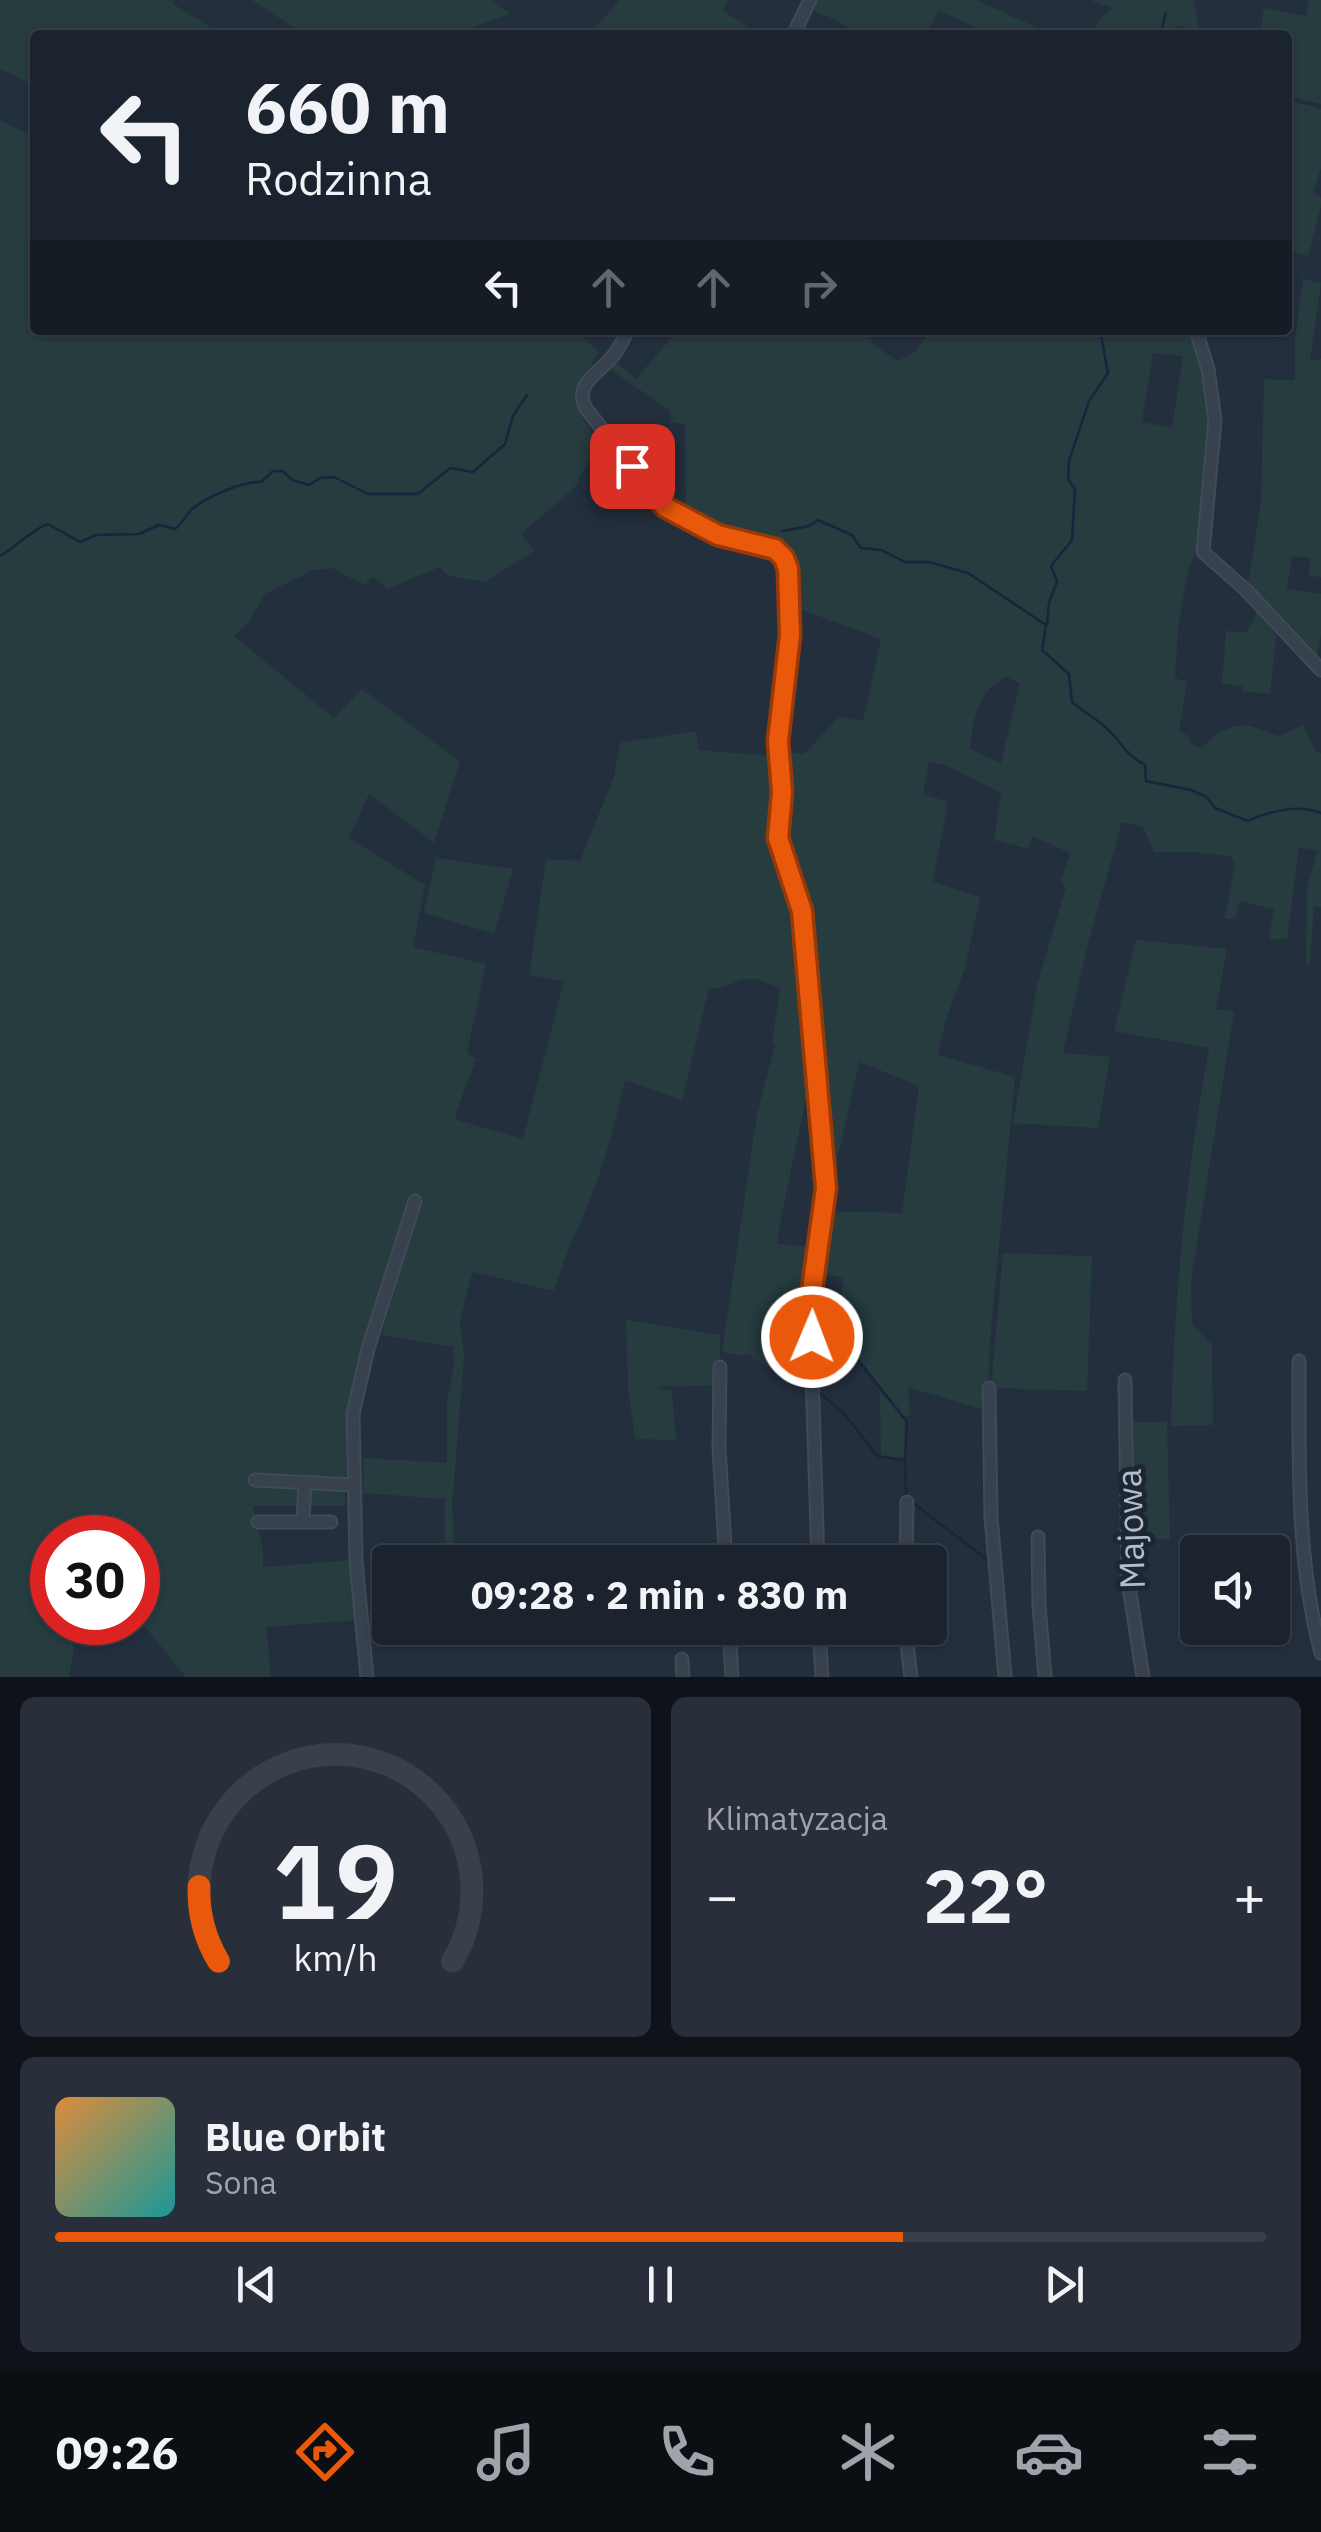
<!DOCTYPE html>
<html lang="pl">
<head>
<meta charset="utf-8">
<style>
  body { margin:0; font-family:"IBM Plex Sans",sans-serif; background:#282f3a; color:#f1f3f6; height:100vh; display:flex; flex-direction:column; font-size:38px; white-space:nowrap }
  * { box-sizing:border-box; margin:0 }
  p { font-size:32px; color:#a0a4aa }
  .icon { flex:none; width:55px; height:55px; fill:none; stroke:currentColor; stroke-width:2; stroke-linecap:round; stroke-linejoin:round }
  .map { position:relative; height:1677px; overflow:hidden }
  .panel { display:flex; flex-direction:column; gap:20px; padding:20px; background:#0f1319; flex:1 }
  .panel>* { flex:none }
  .guide { position:absolute; left:30px; top:30px; width:1262px; height:305px; border-radius:10px; box-shadow:0 2px 8px #0004,0 0 0 2px #39404a; background:#1b232e; color:#f1f3f6; overflow:hidden }
  .fabs { position:absolute; left:1180px; top:1535px; display:grid; gap:20px }
  .fabs a { display:grid; place-items:center; width:110px; height:110px; border-radius:10px; background:#1b232e; box-shadow:0 2px 8px #0004,0 0 0 2px #39404a; font-size:50px }
  .speed { position:absolute; left:30px; top:1515px; display:flex; gap:20px; font-size:50px; font-weight:700; text-align:center }
  .speed>* { display:grid; place-content:center; width:130px; height:130px; border-radius:50%; background:#1b232e; box-shadow:0 2px 8px #0004,0 0 0 2px #39404a; line-height:1 }
  .speed .limit { border:15px solid #d22; background:#fff; color:#111 }
  .pin { position:absolute; display:grid; place-items:center; width:85px; height:85px; color:#fff; margin:-42px; border-radius:20px; box-shadow:0 5px 15px #0006 }
  .me { position:absolute; width:110px; margin:-55px; rotate:1deg; stroke-linejoin:round; filter:drop-shadow(0 0 8px #0008) }
  .turn { display:flex; align-items:center; gap:35px; height:210px; padding:0 50px; font-size:45px }
  .turn .icon { width:130px; height:130px; stroke-width:2.5 }
  .turn b { display:block; font-size:70px; line-height:85px }
  .lanes { display:flex; align-items:center; height:95px; padding:0 50px; background:#0003; justify-content:center; gap:50px; direction:ltr }
  .lanes .off { opacity:.35 }
  .big { font-size:75px; font-weight:700; line-height:1.1 }
  .panel .card { flex:1; display:flex; flex-direction:column; justify-content:center; gap:15px; min-width:0; padding:0 35px; border-radius:15px; background:#282f3a }
  .panel .dial { align-items:center; gap:0 }
  .dial svg { height:260px; overflow:visible; fill:none; stroke:#39404a; stroke-width:7; stroke-linecap:round; text-anchor:middle }
  .dial text { fill:#f1f3f6; stroke:none }
  .song { display:flex; align-items:center; gap:30px }
  .cover { width:120px; height:120px; border-radius:15px; background:linear-gradient(135deg,hsl(30 70% 55%),hsl(180 70% 35%)) }
  .played { height:10px; border-radius:5px; background:linear-gradient(90deg,#ea580c 70%,#39404a 70%) }
  .keys { display:flex; justify-content:space-around; direction:ltr }
  .heat { display:flex; justify-content:space-between; align-items:center; font-size:55px; direction:ltr }
  .panel .tiles { flex:1; display:grid; gap:20px; grid-template-columns:1fr 1fr }
  .card:last-child { grid-column:span 2 }
  .trip { position:absolute; left:372px; top:1545px; width:575px; height:100px; border-radius:10px; background:#1b232e; box-shadow:0 2px 8px #0004,0 0 0 2px #39404a; font-weight:700; line-height:100px; text-align:center }
  .tabs { display:flex; height:160px; justify-content:space-around; align-items:center; background:#0b0e12; color:#a0a4aa }
  .tabs .icon { width:70px; height:70px }
  .tabs .active { color:#ea580c }
  .tabs b { font-size:45px; color:#f1f3f6 }
  .map>svg:first-child { display:block }
  .green { fill:#263c3f; fill-rule:evenodd }
  .lines { fill:none; stroke-linecap:round; stroke-linejoin:round }
  .stream { stroke:#17263c; stroke-width:2.5 }
  .minor-casing { stroke:#414a57; stroke-width:15 }
  .minor { stroke:#38414e; stroke-width:11 }
  .route-casing { stroke:#983908; stroke-width:25 }
  .route { stroke:#ea580c; stroke-width:18 }
  .labels { text-anchor:middle; dominant-baseline:central; stroke-width:10; stroke-linejoin:round; paint-order:stroke }
  .street-label { font-size:35px; fill:#b4bcc9; stroke:#1d2633 }
</style>
</head>
<body>
<div class="map">
<svg width="1321" height="1677" viewBox="0 0 1321 1677">
  <rect width="100%" height="100%" fill="#242f3e"/>
  <!-- green -->
  <g class="green">
    <path d="M 0,0 L 175,0 L 173,4 L 223,35 L 35,35 L 35,86 L 0,69 Z"/>
    <path d="M 252,0 L 492,0 L 510,14 L 451,35 L 305,35 Z"/>
    <path d="M 620,0 L 728,0 L 722,10 L 757,33 L 589,35 Z"/>
    <path d="M 818,0 L 977,0 L 1046,32 L 1045,35 L 992,35 L 938,10 L 926,35 L 866,35 L 813,10 Z"/>
    <path d="M 1090,0 L 1193,0 L 1200,32 L 1177,25 L 1175,35 L 1094,35 L 1098,21 L 1113,8 Z"/>
    <path d="M 1309,0 L 1321,0 L 1321,104 L 1288,96 L 1288,35 L 1260,35 L 1264,8 L 1306,16 Z"/>
    <path d="M 1288,100 L 1321,109 L 1321,168 L 1313,193 L 1321,198 L 1321,206 L 1308,256 L 1288,251 Z"/>
    <path d="M 0,120 L 35,138 L 35,330 L 576,330 L 599,352 L 574,393 L 582,417 L 598,443 L 575,487 L 521,534 L 535,551 L 484,582 L 449,576 L 440,567 L 387,589 L 373,577 L 364,585 L 332,568 L 314,570 L 265,594 L 248,623 L 234,636 L 334,718 L 362,689 L 460,761 L 434,843 L 369,794 L 349,838 L 425,885 L 413,947 L 486,964 L 467,1053 L 476,1059 L 455,1115 L 457,1120 L 523,1139 L 564,981 L 529,975 L 546,859 L 580,861 L 614,777 L 620,743 L 696,731 L 699,750 L 770,756 L 783,751 L 804,754 L 839,717 L 863,721 L 881,639 L 795,607 L 794,553 L 787,543 L 710,528 L 680,511 L 685,508 L 686,500 L 685,425 L 672,422 L 669,410 L 610,369 L 614,360 L 636,379 L 678,330 L 862,330 L 875,346 L 898,361 L 916,351 L 931,330 L 1196,330 L 1212,403 L 1202,532 L 1188,572 L 1178,627 L 1175,678 L 1187,682 L 1179,731 L 1188,736 L 1190,743 L 1202,748 C 1213,735 1234,720 1254,727 C 1263,730 1270,734 1279,736 L 1303,725 L 1316,751 L 1321,753 L 1321,907 L 1314,907 L 1310,964 L 1306,964 L 1307,889 L 1317,851 L 1299,847 L 1287,939 L 1269,939 L 1274,909 L 1240,901 L 1235,919 L 1225,918 L 1235,865 L 1232,857 L 1197,852 L 1154,852 L 1143,827 L 1122,822 L 1087,947 L 1063,1053 L 1110,1057 L 1098,1128 L 1013,1123 L 1038,982 L 1066,888 L 1061,881 L 1070,853 L 1032,836 L 1028,849 L 994,840 L 1001,793 L 943,764 L 929,762 L 923,794 L 948,802 L 933,882 L 980,897 L 965,968 L 945,1022 L 938,1055 L 1015,1077 L 990,1341 L 987,1411 L 908,1387 L 910,1416 L 904,1416 L 839,1334 L 843,1278 L 819,1273 L 829,1211 L 902,1213 L 919,1086 L 859,1062 L 830,1192 L 811,1074 L 779,1228 L 777,1244 L 814,1247 L 804,1302 L 812,1384 L 769,1369 L 746,1353 L 744,1356 L 722,1352 L 757,1114 L 775,1045 L 772,1044 L 780,988 C 772,985 763,981 755,979 C 738,977 721,992 709,988 L 682,1100 L 625,1080 C 616,1121 605,1162 589,1202 C 576,1232 563,1260 554,1291 L 472,1272 L 460,1320 L 464,1357 L 452,1506 L 455,1561 L 445,1562 L 445,1499 L 363,1493 L 364,1458 L 447,1463 L 447,1399 L 454,1367 L 453,1347 L 383,1335 C 383,1319 394,1303 395,1285 L 388,1284 L 352,1394 L 346,1436 L 345,1506 L 253,1506 L 263,1549 L 263,1567 L 353,1560 L 358,1620 L 266,1627 L 271,1677 L 186,1677 L 138,1618 L 138,1538 L 52,1538 L 52,1622 L 79,1623 L 69,1677 L 0,1677 ZM 1153,353 L 1183,356 L 1172,428 L 1142,422 ZM 1006,677 L 1020,683 L 1001,763 L 970,749 C 972,721 978,690 1006,677 Z"/>
    <path d="M 1303,279 L 1321,283 L 1310,361 L 1321,359 L 1321,577 L 1309,576 L 1310,558 L 1292,556 L 1287,589 L 1321,594 L 1321,636 L 1317,658 L 1277,629 L 1270,694 L 1242,691 L 1242,686 L 1222,683 L 1226,631 L 1247,632 L 1262,602 L 1247,590 L 1261,503 L 1264,379 L 1295,380 L 1295,340 Z"/>
    <path d="M 436,858 L 513,869 L 494,934 L 424,913 Z"/>
    <path d="M 1136,940 L 1227,949 L 1216,1009 L 1234,1012 L 1191,1281 L 1192,1324 L 1212,1345 L 1213,1425 L 1171,1426 C 1174,1298 1186,1174 1209,1048 L 1114,1031 Z"/>
    <path d="M 1003,1253 L 1092,1256 L 1087,1391 L 991,1388 Z"/>
    <path d="M 626,1320 L 720,1335 L 719,1385 L 656,1387 L 672,1391 L 676,1440 L 635,1439 L 628,1387 Z"/>
    <path d="M 880,1391 L 905,1420 L 904,1459 L 881,1456 Z"/>
    <path d="M 1128,1422 L 1167,1422 L 1170,1539 L 1129,1540 Z"/>
  </g>
  <g class="lines">
    <!-- stream -->
    <g class="stream">
      <path d="M 1160,35 L 1166,13"/>
      <path d="M 783,531 L 809,526 L 818,520 L 852,535 L 861,548 L 881,550 L 905,562 L 929,562 L 968,573 L 1046,625 L 1042,650 L 1069,674 L 1072,702 C 1083,712 1094,717 1104,726 C 1121,740 1124,754 1145,765 L 1146,781 L 1191,790 L 1207,797 L 1215,808 L 1248,821 C 1269,811 1299,804 1321,813"/>
      <path d="M 0,556 C 14,548 36,527 48,524 L 80,542 L 96,535 L 139,534 L 159,525 L 175,529 C 184,522 185,516 191,510 C 205,497 244,481 261,482 L 273,471 L 283,471 L 292,480 L 309,485 L 320,478 L 334,477 L 368,494 L 418,494 L 450,468 L 473,472 L 505,444 L 513,416 L 527,395"/>
      <path d="M 1047,624 L 1049,603 L 1057,581 L 1051,566 L 1072,540 L 1075,489 L 1068,479 L 1069,461 L 1089,401 L 1108,373 L 1100,330"/>
      <path d="M 818,1320 L 839,1336 L 907,1422 L 905,1459"/>
      <path d="M 817,1391 L 844,1413 L 877,1456 L 905,1460 L 906,1499"/>
      <path d="M 913,1503 L 990,1562"/>
    </g>
    <defs>
      <g id="minor">
        <path d="M 793,35 L 810,0"/>
        <path d="M 628,330 C 623,340 619,350 611,358 C 597,375 572,385 587,410 L 665,507 L 733,541 L 775,549 L 784,558 L 788,569 L 790,635 L 778,741 L 782,792 L 778,838 L 802,911 L 826,1188 L 810,1308 L 818,1562"/>
        <path d="M 1196,330 L 1208,369 L 1215,420 L 1203,552 L 1246,590 L 1321,670"/>
        <path d="M 1299,1361 C 1299,1458 1296,1558 1321,1653"/>
        <path d="M 720,1367 L 719,1448 L 726,1562"/>
        <path d="M 1125,1380 L 1128,1580 L 1143,1677"/>
        <path d="M 989,1388 L 991,1517 L 1005,1677"/>
        <path d="M 255,1480 L 354,1485"/>
        <path d="M 258,1522 L 331,1522"/>
        <path d="M 303,1522 L 305,1482"/>
        <path d="M 1038,1537 L 1039,1606 L 1045,1677"/>
        <path d="M 906,1562 L 907,1502"/>
        <path d="M 729,1628 L 732,1677"/>
        <path d="M 819,1628 L 822,1677"/>
        <path d="M 905,1628 L 911,1677"/>
        <path d="M 682,1659 L 683,1677"/>
        <path d="M 367,1677 L 356,1561 L 353,1414 L 368,1349 L 415,1201"/>
      </g>
    </defs>
    <!-- minor casing -->
    <use href="#minor" class="minor-casing"/>
    <!-- minor -->
    <use href="#minor" class="minor"/>
  </g>
  <g class="lines">
    <defs>
      <path id="route" d="M 632,466 L 665,507 L 718,535 L 775,549 L 784,558 L 788,569 L 790,635 L 778,741 L 782,792 L 778,838 L 802,911 L 826,1188 L 812,1290 L 812,1337"/>
    </defs>
    <!-- route casing -->
    <use href="#route" class="route-casing"/>
    <!-- route -->
    <use href="#route" class="route"/>
  </g>
  <g class="labels">
    <!-- street labels -->
    <g class="street-label">
      <text transform="translate(1130 1529) rotate(-92)">Majowa</text>
    </g>
  </g>
</svg>
<div class="fabs">
<a><svg class="icon" aria-label="sound" viewBox="0 0 24 24"><path d="M4 9h4l5-4v14l-5-4H4zM17 9q2 3 0 6"/></svg></a>
</div>
<div class="speed"><div class="limit">30</div></div>
<div class="pin" style="left:632px;top:466px;background:#d93025"><svg class="icon" aria-label="arrive" viewBox="0 0 24 24"><path d="M6 21V4h12l-3 4 3 4H6"/></svg></div>
<svg class="me" style="left:812px;top:1337px" viewBox="-20 -20 40 40"><circle r="17" fill="#ea580c" stroke="#fff" stroke-width="3"/><path d="M0-11L8 9 0 5-8 9z" fill="#fff"/></svg>
<div class="trip">09:28 · 2 min · 830 m</div>
<div class="guide">
<div class="turn"><svg class="icon" aria-label="left" viewBox="0 0 24 24"><path d="M17 20v-9H6M10 6l-5 5 5 5"/></svg><div><b>660 m</b>Rodzinna</div></div>
<div class="lanes"><svg class="icon" aria-label="left" viewBox="0 0 24 24"><path d="M17 20v-9H6M10 6l-5 5 5 5"/></svg><svg class="icon off" aria-label="ahead" viewBox="0 0 24 24"><path d="M12 20V5M6 11l6-6 6 6"/></svg><svg class="icon off" aria-label="ahead" viewBox="0 0 24 24"><path d="M12 20V5M6 11l6-6 6 6"/></svg><svg class="icon off" aria-label="right" viewBox="0 0 24 24"><path d="M7 20v-9h11M14 6l5 5-5 5"/></svg></div>
</div>
</div>
<section class="panel">
<div class="tiles">
<div class="card dial"><svg viewBox="0 0 100 80">
<path d="M14 69A42 42 0 1 1 86 69"/>
<path d="M14 69A42 42 0 0 1 8 46" stroke="#ea580c"/>
<text x="50" y="56" font-size="32" font-weight="700">19</text>
<text x="50" y="72" font-size="11">km/h</text>
</svg></div>
<div class="card"><p>Klimatyzacja</p>
<div class="heat"><a>−</a><b class="big">22°</b><a>+</a></div>
</div>
<div class="card">
<div class="song"><i class="cover"></i><div><b>Blue Orbit</b><p>Sona</p></div></div>
<div class="played"></div>
<div class="keys"><svg class="icon" aria-label="previous" viewBox="0 0 24 24"><path d="M18 5L8 12l10 7zM5 5v14"/></svg><svg class="icon" aria-label="pause" viewBox="0 0 24 24"><path d="M8 5v14M16 5v14"/></svg><svg class="icon" aria-label="next" viewBox="0 0 24 24"><path d="M6 5l10 7-10 7zM19 5v14"/></svg></div>
</div>
</div>
</section>
<nav class="tabs">
<b>09:26</b>
<svg class="icon active" aria-label="directions" viewBox="0 0 24 24"><path d="M12 3l9 9-9 9-9-9zM9 14v-3h6M13 9l2 2-2 2"/></svg>
<svg class="icon" aria-label="music" viewBox="0 0 24 24"><path d="M9 18V5l10-2v13"/><circle cx="6" cy="18" r="3"/><circle cx="16" cy="16" r="3"/></svg>
<svg class="icon" aria-label="phone" viewBox="0 0 24 24"><path d="M5 4h4l2 5-3 2q2 4 5 5l2-3 5 2v4C11 20 4 13 5 4z"/></svg>
<svg class="icon" aria-label="climate" viewBox="0 0 24 24"><path d="M12 3v18M4 7l16 10M4 17L20 7"/></svg>
<svg class="icon" aria-label="car" viewBox="0 0 24 24"><path d="M5 17H2v-5l4-1 3-4h7l3 4 3 1v5h-3M9 17h6M6 11h13"/><circle cx="7" cy="17" r="2"/><circle cx="17" cy="17" r="2"/></svg>
<svg class="icon" aria-label="filters" viewBox="0 0 24 24"><path d="M4 7h16M4 17h16"/><circle cx="9" cy="7" r="2"/><circle cx="15" cy="17" r="2"/></svg>
</nav>
</body>
</html>
